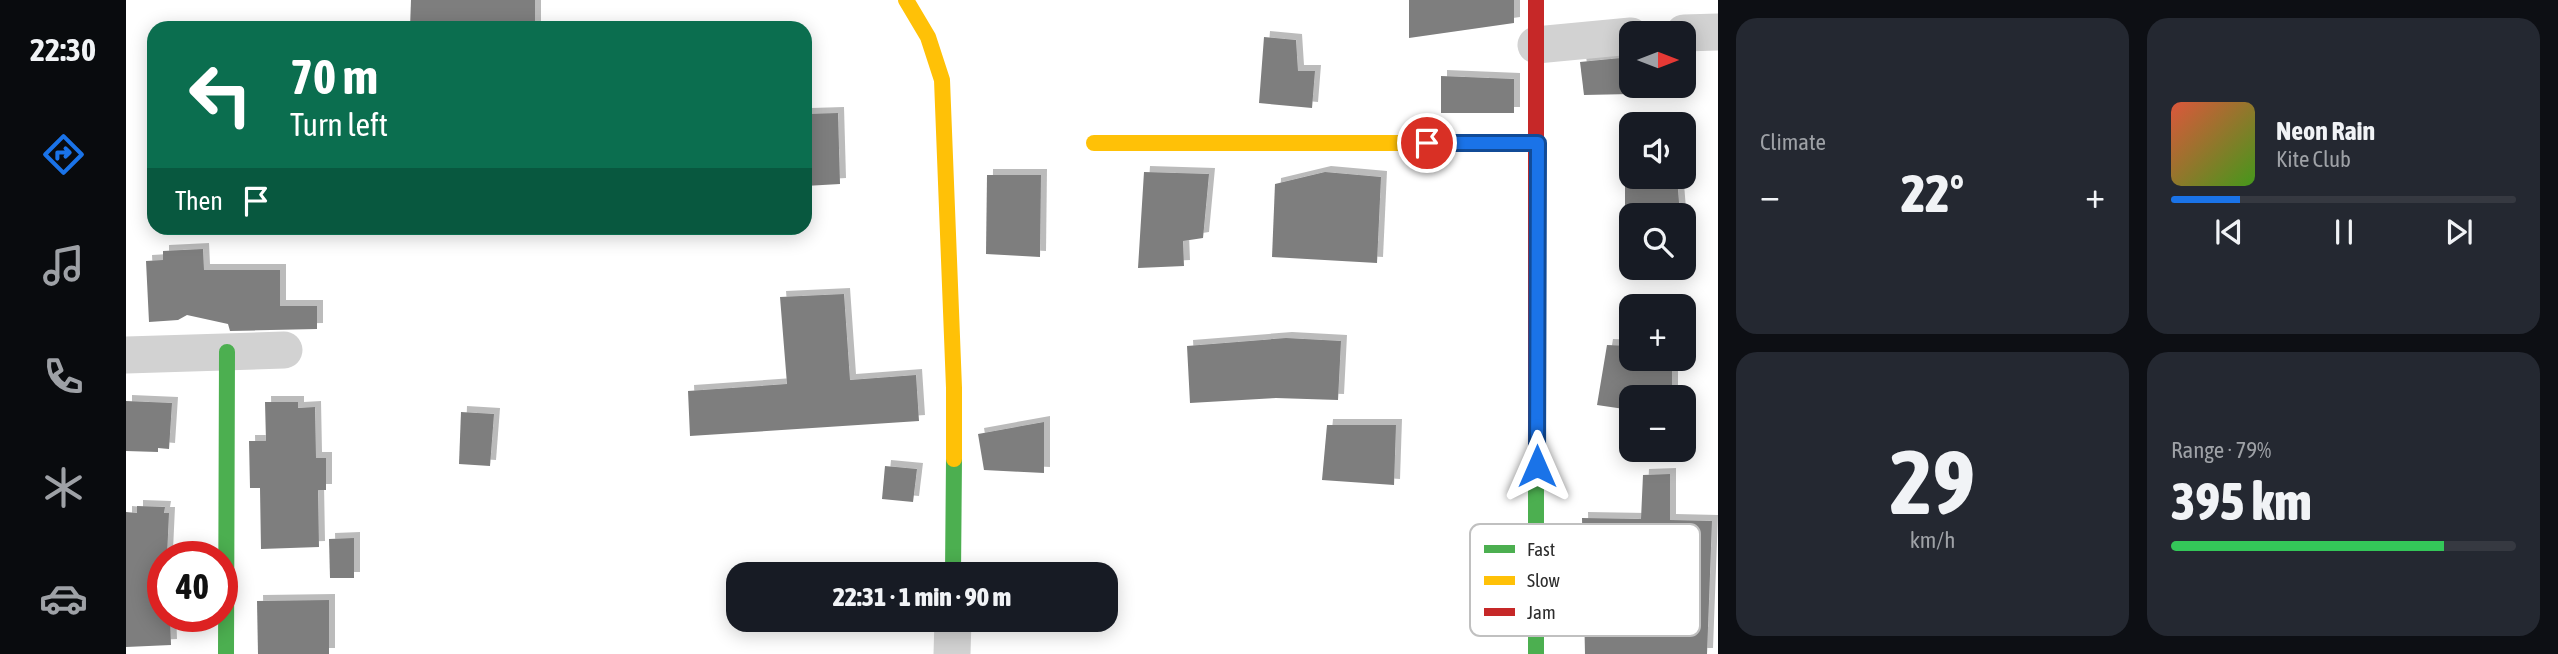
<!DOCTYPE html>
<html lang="en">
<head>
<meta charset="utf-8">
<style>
  body { margin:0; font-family:"Asap Condensed",sans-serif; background:#242831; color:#f1f3f6; height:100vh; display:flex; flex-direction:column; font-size:26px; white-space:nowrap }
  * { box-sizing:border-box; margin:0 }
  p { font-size:23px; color:#9ea1a6 }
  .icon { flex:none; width:38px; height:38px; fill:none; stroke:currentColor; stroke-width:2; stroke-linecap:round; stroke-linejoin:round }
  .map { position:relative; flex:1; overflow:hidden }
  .panel { display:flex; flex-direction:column; gap:18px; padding:18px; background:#0d0f14; width:840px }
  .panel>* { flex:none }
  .guide { position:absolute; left:21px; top:21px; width:665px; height:214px; border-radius:21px; box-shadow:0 4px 18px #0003; background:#0b6e4f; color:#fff; overflow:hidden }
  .needle { width:46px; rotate:90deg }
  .controls { position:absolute; left:1493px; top:21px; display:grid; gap:14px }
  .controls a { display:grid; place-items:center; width:77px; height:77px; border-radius:14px; background:#171b24; box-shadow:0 4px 18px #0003; font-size:35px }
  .speed { position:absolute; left:21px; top:541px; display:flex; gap:14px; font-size:35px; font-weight:700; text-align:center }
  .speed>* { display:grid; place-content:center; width:91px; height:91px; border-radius:50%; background:#171b24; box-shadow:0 4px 18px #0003; line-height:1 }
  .speed .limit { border:10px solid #d22; background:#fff; color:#111 }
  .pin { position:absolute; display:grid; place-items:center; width:60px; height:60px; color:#fff; margin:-30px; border:4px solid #fff; border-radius:50%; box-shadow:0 2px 7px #0007 }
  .me { position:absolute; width:77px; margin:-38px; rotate:0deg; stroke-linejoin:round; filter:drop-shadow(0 0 5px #0008) }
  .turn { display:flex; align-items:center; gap:24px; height:147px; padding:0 28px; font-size:32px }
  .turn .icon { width:91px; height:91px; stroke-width:2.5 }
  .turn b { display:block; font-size:49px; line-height:60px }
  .then { display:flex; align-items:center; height:66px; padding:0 28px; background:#0003; gap:14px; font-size:26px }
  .big { font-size:52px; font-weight:800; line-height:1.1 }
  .panel .tile { flex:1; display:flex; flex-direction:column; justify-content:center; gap:10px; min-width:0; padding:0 24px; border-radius:21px; background:#242831 }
  .panel .dial { align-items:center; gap:0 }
  .dial b { font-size:91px; line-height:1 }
  .song { display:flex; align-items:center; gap:21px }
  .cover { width:84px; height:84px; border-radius:10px; background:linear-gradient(135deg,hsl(10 70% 55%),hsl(100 70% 35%)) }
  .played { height:7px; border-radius:4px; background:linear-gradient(90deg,#1a73e8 20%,#363941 20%) }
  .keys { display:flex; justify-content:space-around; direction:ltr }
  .heat { display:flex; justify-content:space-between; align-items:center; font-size:38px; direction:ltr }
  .charge { height:10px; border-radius:5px; background:linear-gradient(90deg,#34c759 79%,#363941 0) }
  .panel .tiles { flex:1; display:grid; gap:18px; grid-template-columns:repeat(2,1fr) }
  .trip { position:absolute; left:600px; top:562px; width:392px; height:70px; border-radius:21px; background:#171b24; box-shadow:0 4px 18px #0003; font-weight:800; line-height:70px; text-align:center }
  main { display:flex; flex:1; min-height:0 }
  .tabs { display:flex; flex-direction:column; width:126px; justify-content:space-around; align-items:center; background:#090b0e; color:#9ea1a6 }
  .tabs .icon { width:49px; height:49px }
  .tabs .on { color:#1a73e8 }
  .tabs b { font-size:32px; color:#f1f3f6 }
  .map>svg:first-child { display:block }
  .building { fill:#7e7e7e; filter:url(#shadow) }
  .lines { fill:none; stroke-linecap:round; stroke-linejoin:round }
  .street { stroke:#d2d2d2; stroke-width:37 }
  .fast { stroke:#4caf50; stroke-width:16 }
  .slow { stroke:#ffc107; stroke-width:16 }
  .jam { stroke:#c62828; stroke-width:16 }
  .route-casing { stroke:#114b97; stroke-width:18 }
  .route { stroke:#1a73e8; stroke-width:12 }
  .key { fill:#fff; stroke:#c0c0c0; stroke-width:2 }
  .key-label { font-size:19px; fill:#2d2d2d }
</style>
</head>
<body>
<main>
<nav class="tabs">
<b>22:30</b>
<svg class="icon on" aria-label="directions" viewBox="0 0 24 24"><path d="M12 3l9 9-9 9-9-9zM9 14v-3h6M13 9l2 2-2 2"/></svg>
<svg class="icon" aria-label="music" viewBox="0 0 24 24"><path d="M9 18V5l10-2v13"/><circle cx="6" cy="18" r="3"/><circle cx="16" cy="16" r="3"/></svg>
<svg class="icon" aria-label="phone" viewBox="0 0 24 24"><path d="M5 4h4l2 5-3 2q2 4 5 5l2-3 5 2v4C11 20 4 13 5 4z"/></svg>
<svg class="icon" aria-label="climate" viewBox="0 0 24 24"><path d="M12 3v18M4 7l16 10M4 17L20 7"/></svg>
<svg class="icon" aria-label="car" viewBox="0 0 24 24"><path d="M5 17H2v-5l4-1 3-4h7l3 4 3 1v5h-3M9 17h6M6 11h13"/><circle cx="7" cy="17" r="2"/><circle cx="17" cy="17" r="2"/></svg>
</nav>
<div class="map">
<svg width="1592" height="654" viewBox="0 0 1592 654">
  <defs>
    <filter id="shadow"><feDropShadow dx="6" dy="-6" stdDeviation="0" flood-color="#0004"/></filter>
  </defs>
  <rect width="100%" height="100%" fill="#fff"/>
  <!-- building -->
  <g class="building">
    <path d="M 285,0 L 409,0 L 409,28 L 284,28 Z"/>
    <path d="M 1283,0 L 1388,0 L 1388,23 L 1283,38 Z"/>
    <path d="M 1138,37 L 1170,40 L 1172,71 L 1189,71 L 1186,108 L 1133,103 Z"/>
    <path d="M 1505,57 L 1505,94 L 1458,95 L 1454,62 Z"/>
    <path d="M 1315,76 L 1388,79 L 1388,113 L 1315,113 Z"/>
    <path d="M 712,113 L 714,184 L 679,186 L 679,114 Z"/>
    <path d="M 1018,172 L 1083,174 L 1077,238 L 1057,241 L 1058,266 L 1012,268 Z"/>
    <path d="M 1199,172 L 1255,177 L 1251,263 L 1146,257 L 1149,184 Z"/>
    <path d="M 861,175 L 915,175 L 914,257 L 860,254 Z"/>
    <path d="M 1499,177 L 1551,177 L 1554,215 L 1499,215 Z"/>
    <path d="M 77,249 L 78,270 L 154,270 L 154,306 L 191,306 L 191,329 L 104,331 L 102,324 L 61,315 L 52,320 L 23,322 L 20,261 L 37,260 L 37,251 Z"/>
    <path d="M 718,294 L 724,380 L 790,375 L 793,421 L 564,436 L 562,391 L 661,384 L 654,297 Z"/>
    <path d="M 1160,338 L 1215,341 L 1212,400 L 1150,398 L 1064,403 L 1061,346 Z"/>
    <path d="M 1481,345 L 1505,346 L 1505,359 L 1546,359 L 1546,397 L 1505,397 L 1505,410 L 1471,405 Z"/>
    <path d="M 0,401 L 46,403 L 43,449 L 32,448 L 32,452 L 0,451 Z"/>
    <path d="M 139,402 L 172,402 L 172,408 L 189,407 L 190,458 L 200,458 L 200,490 L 192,490 L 193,547 L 135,549 L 134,488 L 124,488 L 123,441 L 140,441 Z"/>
    <path d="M 335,412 L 368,414 L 364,466 L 333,464 Z"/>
    <path d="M 918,422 L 918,473 L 858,470 L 852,434 Z"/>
    <path d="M 1201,425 L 1270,425 L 1268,485 L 1196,480 Z"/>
    <path d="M 759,466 L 791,469 L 787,502 L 756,499 Z"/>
    <path d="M 1544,474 L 1544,520 L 1586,521 L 1581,654 L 1459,654 L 1456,518 L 1515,519 L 1517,475 Z"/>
    <path d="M 11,506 L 39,507 L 38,513 L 43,513 L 41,556 L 37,556 L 37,616 L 44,616 L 45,645 L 0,647 L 0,512 L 11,513 Z"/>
    <path d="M 228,538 L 228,578 L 204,578 L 203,539 Z"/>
    <path d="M 203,600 L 203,654 L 132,654 L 131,601 Z"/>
  </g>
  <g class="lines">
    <!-- street -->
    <g class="street">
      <path d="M 1558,33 L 1592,32"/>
      <path d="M 1410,45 L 1505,36"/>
      <path d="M 0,355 L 158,350"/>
      <path d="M 826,654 L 827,620"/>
    </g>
    <!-- fast -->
    <g class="fast">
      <path d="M 1410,470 L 1410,654"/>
      <path d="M 827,574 L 828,459"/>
      <path d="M 100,654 L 101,352"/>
    </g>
    <!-- slow -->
    <g class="slow">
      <path d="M 780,0 L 802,37 L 816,80 L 828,388 L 828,459"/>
      <path d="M 968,143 L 1412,143"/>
    </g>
    <!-- jam -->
    <path class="jam" d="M 1410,0 L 1410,470"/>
  </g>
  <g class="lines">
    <defs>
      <path id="route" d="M 1301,143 L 1412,143 L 1411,466"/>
    </defs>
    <!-- route casing -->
    <use href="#route" class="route-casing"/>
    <!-- route -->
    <use href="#route" class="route"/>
  </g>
  <!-- legend -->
  <rect x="1344" y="524" width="230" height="112" rx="10" class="key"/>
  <rect x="1358" y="545" width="31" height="8" fill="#4caf50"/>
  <rect x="1358" y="576" width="31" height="9" fill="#ffc107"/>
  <rect x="1358" y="608" width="31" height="8" fill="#c62828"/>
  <g class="key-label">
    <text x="1401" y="556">Fast</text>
    <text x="1401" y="587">Slow</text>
    <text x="1401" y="619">Jam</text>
  </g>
</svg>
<div class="controls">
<a><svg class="needle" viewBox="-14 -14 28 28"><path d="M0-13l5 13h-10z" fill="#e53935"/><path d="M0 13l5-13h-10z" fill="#9ea1a6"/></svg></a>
<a><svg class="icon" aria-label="sound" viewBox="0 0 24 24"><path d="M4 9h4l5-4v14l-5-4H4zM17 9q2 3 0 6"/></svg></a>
<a><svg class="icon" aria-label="search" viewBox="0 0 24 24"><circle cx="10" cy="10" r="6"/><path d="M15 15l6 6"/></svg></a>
<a>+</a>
<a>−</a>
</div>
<div class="speed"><div class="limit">40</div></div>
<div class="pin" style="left:1301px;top:143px;background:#d93025"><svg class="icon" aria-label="arrive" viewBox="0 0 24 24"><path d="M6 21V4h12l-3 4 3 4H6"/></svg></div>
<svg class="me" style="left:1411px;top:466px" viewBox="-20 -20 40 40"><path d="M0-17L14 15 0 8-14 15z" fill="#1a73e8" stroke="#fff" stroke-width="4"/></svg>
<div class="trip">22:31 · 1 min · 90 m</div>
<div class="guide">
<div class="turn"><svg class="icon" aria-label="left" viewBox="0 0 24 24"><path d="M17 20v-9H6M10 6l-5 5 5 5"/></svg><div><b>70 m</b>Turn left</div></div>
<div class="then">Then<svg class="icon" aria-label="arrive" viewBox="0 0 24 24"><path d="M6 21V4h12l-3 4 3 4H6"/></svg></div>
</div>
</div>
<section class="panel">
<div class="tiles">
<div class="tile"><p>Climate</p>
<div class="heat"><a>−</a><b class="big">22°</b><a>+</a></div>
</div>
<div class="tile">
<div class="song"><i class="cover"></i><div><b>Neon Rain</b><p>Kite Club</p></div></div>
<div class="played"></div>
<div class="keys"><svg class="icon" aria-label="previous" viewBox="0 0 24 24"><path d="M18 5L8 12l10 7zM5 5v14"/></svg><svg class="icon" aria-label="pause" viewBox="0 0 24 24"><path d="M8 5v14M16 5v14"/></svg><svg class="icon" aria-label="next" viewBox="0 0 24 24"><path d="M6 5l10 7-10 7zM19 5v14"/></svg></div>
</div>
<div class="tile dial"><b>29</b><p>km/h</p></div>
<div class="tile"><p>Range · 79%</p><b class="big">395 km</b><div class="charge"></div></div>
</div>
</section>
</main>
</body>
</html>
